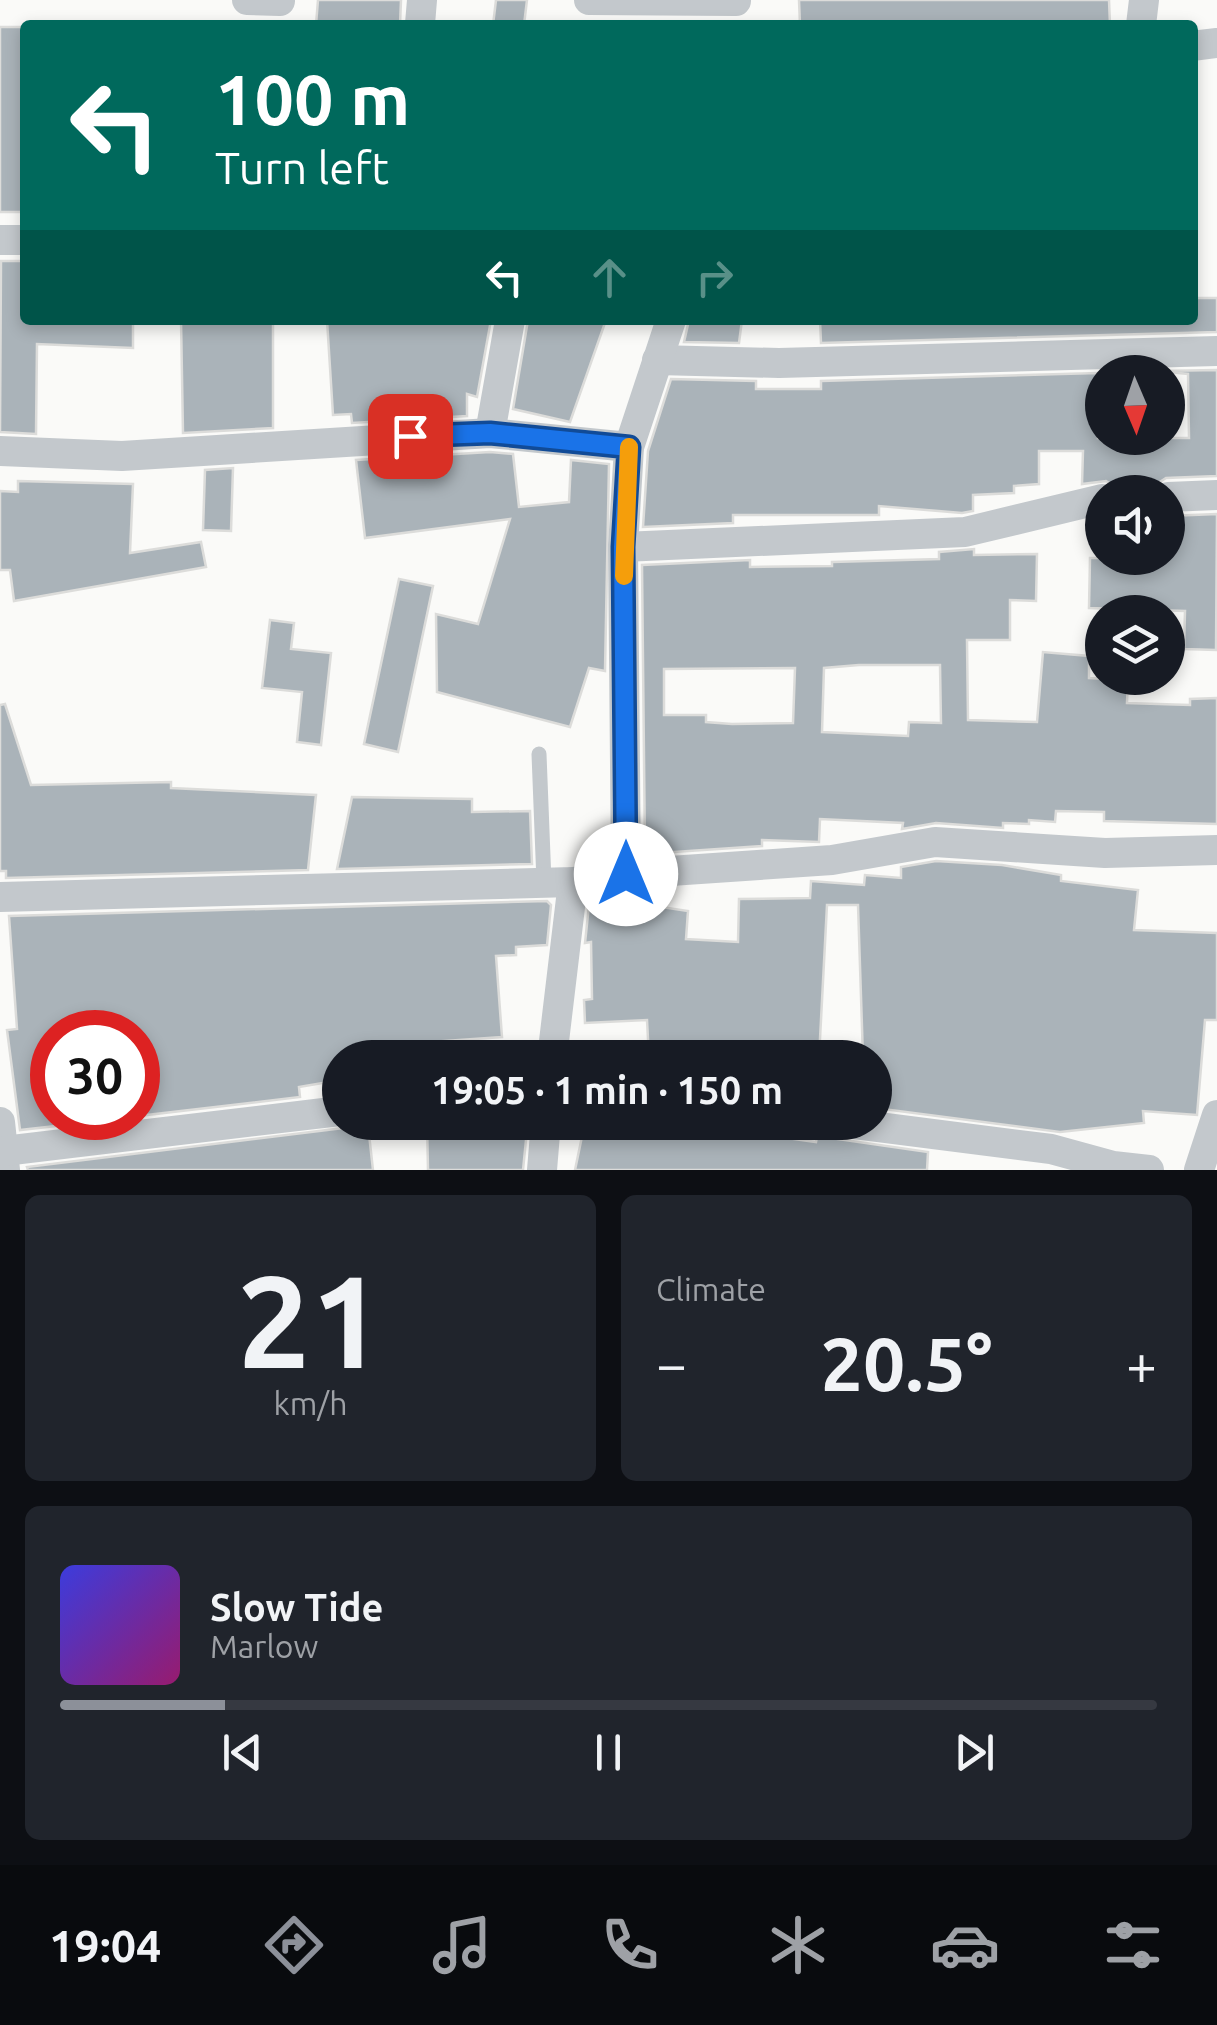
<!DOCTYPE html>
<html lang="en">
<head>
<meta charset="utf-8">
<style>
  body { margin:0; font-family:Ubuntu,sans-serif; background:#20242c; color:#f1f3f6; height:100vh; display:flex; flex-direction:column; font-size:38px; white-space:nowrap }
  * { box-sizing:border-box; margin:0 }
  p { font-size:32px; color:#9ea1a6 }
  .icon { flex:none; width:55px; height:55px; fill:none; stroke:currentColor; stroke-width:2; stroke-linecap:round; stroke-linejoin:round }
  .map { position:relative; height:1170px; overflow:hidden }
  .side { display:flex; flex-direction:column; gap:25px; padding:25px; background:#0d0f14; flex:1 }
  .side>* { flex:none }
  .top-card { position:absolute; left:20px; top:20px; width:1178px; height:305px; border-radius:10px; box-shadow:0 5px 15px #0003; background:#00695c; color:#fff; overflow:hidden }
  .needle { width:65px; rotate:178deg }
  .tools { position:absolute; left:1085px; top:355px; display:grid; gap:20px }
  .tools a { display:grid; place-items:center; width:100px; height:100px; border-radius:50%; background:#171b24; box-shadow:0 5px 15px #0003; font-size:50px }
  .speed { position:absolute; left:30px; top:1010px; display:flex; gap:20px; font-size:50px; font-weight:700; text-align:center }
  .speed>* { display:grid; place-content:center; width:130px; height:130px; border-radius:50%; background:#171b24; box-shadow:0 5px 15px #0003; line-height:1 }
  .speed .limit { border:15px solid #d22; background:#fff; color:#111 }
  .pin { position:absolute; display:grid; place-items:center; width:85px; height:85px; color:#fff; margin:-42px; border-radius:20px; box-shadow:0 5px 15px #0006 }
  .me { position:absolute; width:110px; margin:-55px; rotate:0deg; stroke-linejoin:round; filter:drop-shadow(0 0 8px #0008) }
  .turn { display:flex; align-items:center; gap:35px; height:210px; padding:0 30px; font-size:45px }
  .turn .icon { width:130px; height:130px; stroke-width:2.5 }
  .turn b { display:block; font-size:70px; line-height:85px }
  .lanes { display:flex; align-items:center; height:95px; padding:0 30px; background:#0003; justify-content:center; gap:50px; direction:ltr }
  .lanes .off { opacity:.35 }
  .big { font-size:75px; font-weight:700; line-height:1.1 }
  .side .widget { flex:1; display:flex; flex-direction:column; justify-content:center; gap:15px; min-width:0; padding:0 35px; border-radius:15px; background:#20242c }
  .side .dial { align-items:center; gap:0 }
  .dial b { font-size:130px; line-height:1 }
  .song { display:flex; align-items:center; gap:30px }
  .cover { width:120px; height:120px; border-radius:15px; background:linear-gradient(135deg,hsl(240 70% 55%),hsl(320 70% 35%)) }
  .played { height:10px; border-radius:5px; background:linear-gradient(90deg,#8c9099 15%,#363941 15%) }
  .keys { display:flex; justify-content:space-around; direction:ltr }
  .heat { display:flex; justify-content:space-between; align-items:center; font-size:55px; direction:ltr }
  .side .tiles { flex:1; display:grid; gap:25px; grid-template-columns:1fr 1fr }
  .widget:last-child { grid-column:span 2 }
  .trip { position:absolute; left:322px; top:1040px; width:570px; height:100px; border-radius:50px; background:#171b24; box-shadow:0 5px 15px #0003; font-weight:700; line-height:100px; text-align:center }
  .menu { display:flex; height:160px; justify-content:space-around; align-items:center; background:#090b0e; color:#9ea1a6 }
  .menu .icon { width:70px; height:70px }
  .menu .selected { color:#8c9099 }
  .menu b { font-size:45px; color:#f1f3f6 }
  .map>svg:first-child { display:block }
  .building { fill:#aab3b9; stroke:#dcdcda; stroke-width:2.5; fill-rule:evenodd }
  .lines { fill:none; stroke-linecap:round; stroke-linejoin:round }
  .lane { stroke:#c3c8cc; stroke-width:15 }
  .street { stroke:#c3c8cc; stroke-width:30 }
  .route-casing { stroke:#114b97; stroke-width:25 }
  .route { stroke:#1a73e8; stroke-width:18 }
  .slow { stroke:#f59e0b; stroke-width:18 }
</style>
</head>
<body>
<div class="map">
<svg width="1217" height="1170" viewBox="0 0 1217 1170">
  <rect width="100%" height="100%" fill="#fafaf8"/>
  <!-- building -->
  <g class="building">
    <path d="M 318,0 L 401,0 L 400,25 L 316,25 Z"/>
    <path d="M 496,0 L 527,0 L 524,25 L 493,25 Z"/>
    <path d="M 799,0 L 1109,0 L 1110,25 L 800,25 Z"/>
    <rect x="0" y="27" width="25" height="185"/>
    <path d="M 1,261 L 25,261 L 25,320 L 133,320 L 133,348 L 37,344 L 36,434 L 0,432 Z"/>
    <path d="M 1192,298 L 1217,298 L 1217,332 L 821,343 L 820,320 L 1192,320 Z"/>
    <path d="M 181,320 L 273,320 L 273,428 L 183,433 Z"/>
    <path d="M 327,320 L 491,320 L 477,397 L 467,394 L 467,416 L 352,423 L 351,414 L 333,415 Z"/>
    <path d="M 528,320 L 606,320 L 570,422 L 513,409 Z"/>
    <path d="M 689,320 L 742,320 L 739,343 L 684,342 Z"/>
    <path d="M 1217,370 L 1217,476 L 1166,478 L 1152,487 L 1117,488 L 1106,481 L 1082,484 L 1083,451 L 1039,451 L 1039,484 L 1014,486 L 1014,493 L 973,495 L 973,511 L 962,513 L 879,506 L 879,515 L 733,515 L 733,523 L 643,527 L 648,451 L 671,379 L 756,381 L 756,389 L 821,389 L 821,381 L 1098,373 L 1098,438 L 1189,438 L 1188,374 L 1159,371 Z"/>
    <path d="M 490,452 L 513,454 L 519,507 L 569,502 L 571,460 L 609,464 L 605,671 L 589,668 L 570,727 L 437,692 L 436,614 L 478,624 L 510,519 L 365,538 L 356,460 Z"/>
    <path d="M 233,468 L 231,531 L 203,530 L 205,470 Z"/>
    <path d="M 18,481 L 133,484 L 130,553 L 201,542 L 206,567 L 14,601 L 10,570 L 0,570 L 0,491 L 18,492 Z"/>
    <path d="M 1217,514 L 1216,650 L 1184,649 L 1185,611 L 1089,608 L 1090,558 L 1168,558 L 1168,516 Z"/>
    <path d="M 974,549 L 974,555 L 1037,554 L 1036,601 L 1010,600 L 1010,640 L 967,640 L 968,720 L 1037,722 L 1043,652 L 1089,656 L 1089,678 L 1128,680 L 1127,703 L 1190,705 L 1190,699 L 1217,698 L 1217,824 L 1104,821 L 1104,812 L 1056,811 L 1055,822 L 1029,820 L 1029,824 L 1003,823 L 1003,828 L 936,823 L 902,829 L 903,823 L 820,819 L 819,842 L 762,840 L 762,846 L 645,854 L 642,565 L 750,560 L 750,567 L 832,566 L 832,562 L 939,559 L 939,552 ZM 859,665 L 940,665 L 941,723 L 909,722 L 908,736 L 822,732 L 824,668 ZM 795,668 L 793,723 L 732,724 L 706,722 L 706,715 L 664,715 L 664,669 Z"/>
    <path d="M 399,579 L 433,586 L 398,752 L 364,744 Z"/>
    <path d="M 270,620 L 294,623 L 291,649 L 331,653 L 321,745 L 297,742 L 302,692 L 262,688 Z"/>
    <path d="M 5,704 L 31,785 L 171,782 L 171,788 L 316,795 L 308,870 L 6,878 L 6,871 L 0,871 L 0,705 Z"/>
    <path d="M 352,797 L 472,799 L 472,812 L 530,811 L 532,864 L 337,869 Z"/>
    <path d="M 936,861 L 1002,865 L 1061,875 L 1061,881 L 1138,890 L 1134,930 L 1217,933 L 1217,1020 L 1205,1020 L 1197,1115 L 1143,1111 L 1144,1123 L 1060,1132 L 875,1108 L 875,1058 L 863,1058 L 858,905 L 827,905 L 819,1058 L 649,1058 L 647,1020 L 585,1023 L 584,1000 L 592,999 L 591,942 L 585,943 L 589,905 L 642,904 L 688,911 L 686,939 L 738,942 L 739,899 L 810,898 L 811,881 L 864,885 L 865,875 L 901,878 L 901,867 Z"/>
    <path d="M 547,901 L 551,905 L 547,945 L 516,947 L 516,955 L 496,956 L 502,1037 L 403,1044 L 404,1058 L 340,1058 L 340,1080 L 299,1087 L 300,1097 L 138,1116 L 138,1032 L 52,1032 L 52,1118 L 127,1118 L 20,1130 L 7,1030 L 17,1029 L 9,916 Z"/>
    <path d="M 427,1122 L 486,1122 L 527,1130 L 523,1170 L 428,1170 Z"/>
    <path d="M 585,1122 L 674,1122 L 816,1142 L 817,1137 L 831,1138 L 928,1152 L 927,1170 L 575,1170 Z"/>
    <path d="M 368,1125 L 373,1170 L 28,1170 L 27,1167 Z"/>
  </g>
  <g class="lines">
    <!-- lane -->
    <path class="lane" d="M 539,754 L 544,882"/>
    <!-- street -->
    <g class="street">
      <path d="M 247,0 L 280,1"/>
      <path d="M 589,0 L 736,1"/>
      <path d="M 420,24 L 422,0"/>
      <path d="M 1141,25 L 1144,0"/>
      <path d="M 1192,46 L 1217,43"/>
      <path d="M 0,240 L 25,240"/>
      <path d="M 657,360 L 779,363 L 1217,351"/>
      <path d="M 490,433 L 510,320"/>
      <path d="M 0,451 L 122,456 L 490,433 L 629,447"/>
      <path d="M 1168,497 L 1217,495"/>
      <path d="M 623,547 L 965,532 L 1102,499"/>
      <path d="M 626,874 L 623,547 L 629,447 L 671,320"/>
      <path d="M 0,897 L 573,882 L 626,874 L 832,860 L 935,842 L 1105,853 L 1217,850"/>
      <path d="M 552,1058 L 573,882"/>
      <path d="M 0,1122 L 5,1170"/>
      <path d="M 839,1122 L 1051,1149 L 1113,1166 L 1149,1170"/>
      <path d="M 4,1151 L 340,1111"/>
      <path d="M 542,1170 L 546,1122"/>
      <path d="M 1199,1170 L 1217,1115"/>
    </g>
  </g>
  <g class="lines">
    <defs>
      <path id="route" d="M 410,436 L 490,433 L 629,447 L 623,547 L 626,874"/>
    </defs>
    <!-- route casing -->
    <use href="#route" class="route-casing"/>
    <!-- route -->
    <use href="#route" class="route"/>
    <!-- slow -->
    <path class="slow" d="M 624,576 L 629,447"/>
  </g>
</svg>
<div class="tools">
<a><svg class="needle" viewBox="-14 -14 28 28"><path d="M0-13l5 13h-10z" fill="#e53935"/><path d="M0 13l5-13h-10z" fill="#9ea1a6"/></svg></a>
<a><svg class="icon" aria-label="sound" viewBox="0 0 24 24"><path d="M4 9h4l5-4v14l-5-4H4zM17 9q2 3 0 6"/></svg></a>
<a><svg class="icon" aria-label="layers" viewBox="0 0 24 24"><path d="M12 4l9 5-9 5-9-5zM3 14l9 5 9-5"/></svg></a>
</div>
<div class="speed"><div class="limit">30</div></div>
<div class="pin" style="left:410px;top:436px;background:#d93025"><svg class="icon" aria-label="arrive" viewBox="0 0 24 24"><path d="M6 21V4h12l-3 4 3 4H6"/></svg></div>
<svg class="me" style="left:626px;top:874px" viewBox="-20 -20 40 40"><circle r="19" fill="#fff"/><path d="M0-13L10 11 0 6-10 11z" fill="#1a73e8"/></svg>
<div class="trip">19:05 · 1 min · 150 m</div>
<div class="top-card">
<div class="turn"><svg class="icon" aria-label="left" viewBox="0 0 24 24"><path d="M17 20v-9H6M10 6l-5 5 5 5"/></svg><div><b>100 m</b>Turn left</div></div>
<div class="lanes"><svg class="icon" aria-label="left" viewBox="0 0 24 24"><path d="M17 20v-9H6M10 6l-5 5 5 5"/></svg><svg class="icon off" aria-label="ahead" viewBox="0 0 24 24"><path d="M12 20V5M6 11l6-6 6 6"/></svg><svg class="icon off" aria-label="right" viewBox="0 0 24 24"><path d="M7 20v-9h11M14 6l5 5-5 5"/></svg></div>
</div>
</div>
<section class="side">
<div class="tiles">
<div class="widget dial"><b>21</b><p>km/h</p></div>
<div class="widget"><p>Climate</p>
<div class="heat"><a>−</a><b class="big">20.5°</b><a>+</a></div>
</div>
<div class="widget">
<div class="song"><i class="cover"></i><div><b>Slow Tide</b><p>Marlow</p></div></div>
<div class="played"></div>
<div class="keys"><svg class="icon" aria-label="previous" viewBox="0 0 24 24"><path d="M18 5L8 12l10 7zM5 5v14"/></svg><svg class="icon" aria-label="pause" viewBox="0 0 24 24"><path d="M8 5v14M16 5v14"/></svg><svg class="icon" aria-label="next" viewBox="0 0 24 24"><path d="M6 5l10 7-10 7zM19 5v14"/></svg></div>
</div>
</div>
</section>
<nav class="menu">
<b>19:04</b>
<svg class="icon selected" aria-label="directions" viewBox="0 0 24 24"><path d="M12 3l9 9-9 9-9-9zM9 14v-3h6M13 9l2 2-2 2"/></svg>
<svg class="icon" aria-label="music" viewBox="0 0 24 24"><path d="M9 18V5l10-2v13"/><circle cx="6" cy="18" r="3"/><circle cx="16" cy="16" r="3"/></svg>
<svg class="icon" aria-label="phone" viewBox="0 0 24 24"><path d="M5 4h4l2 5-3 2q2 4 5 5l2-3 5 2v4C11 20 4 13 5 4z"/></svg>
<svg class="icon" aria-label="climate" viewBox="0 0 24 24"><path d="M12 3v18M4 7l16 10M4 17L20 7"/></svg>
<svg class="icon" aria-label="car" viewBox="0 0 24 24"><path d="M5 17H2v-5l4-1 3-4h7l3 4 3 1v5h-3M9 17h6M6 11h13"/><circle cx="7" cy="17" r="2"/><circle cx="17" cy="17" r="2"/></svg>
<svg class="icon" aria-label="filters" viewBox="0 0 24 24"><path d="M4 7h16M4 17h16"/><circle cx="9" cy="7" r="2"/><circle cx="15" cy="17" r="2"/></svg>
</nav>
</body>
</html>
